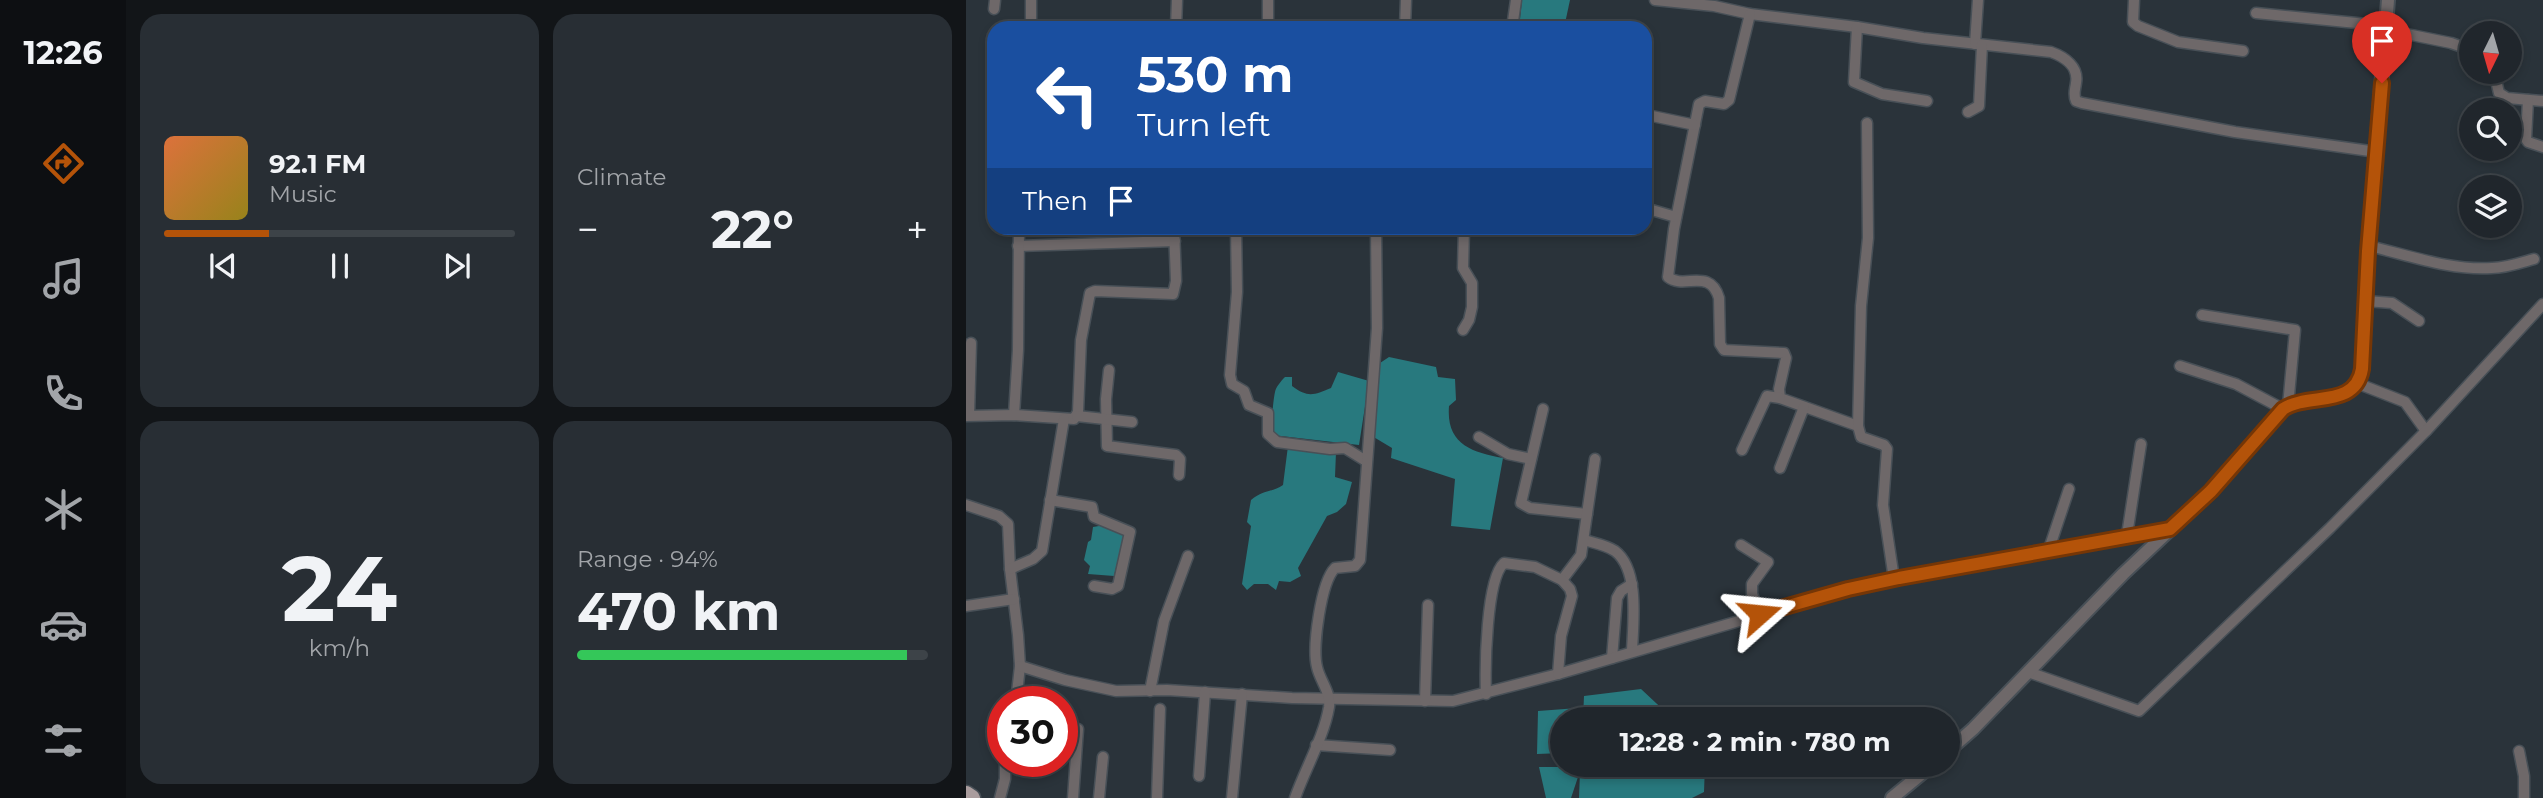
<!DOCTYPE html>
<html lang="en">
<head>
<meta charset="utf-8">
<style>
  body { margin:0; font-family:Montserrat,sans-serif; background:#282e34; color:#f1f3f6; height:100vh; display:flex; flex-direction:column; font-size:26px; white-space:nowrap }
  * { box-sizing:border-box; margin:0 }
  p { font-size:23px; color:#a2a5a9 }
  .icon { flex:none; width:38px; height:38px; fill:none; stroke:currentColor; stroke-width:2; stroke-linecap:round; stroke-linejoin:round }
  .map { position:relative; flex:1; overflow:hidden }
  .details { display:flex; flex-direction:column; gap:14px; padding:14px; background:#121518; width:840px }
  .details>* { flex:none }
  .guide { position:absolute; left:21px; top:21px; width:665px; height:214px; border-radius:21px; box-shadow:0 4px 10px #0003,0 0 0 2px #3d4348; background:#1a4fa0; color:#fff; overflow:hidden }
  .needle { width:46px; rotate:185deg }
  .controls { position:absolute; left:1493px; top:21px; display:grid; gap:14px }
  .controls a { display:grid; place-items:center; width:63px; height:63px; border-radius:50%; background:#20262c; box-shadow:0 4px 10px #0003,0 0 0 2px #3d4348; font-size:35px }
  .speed { position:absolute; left:21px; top:686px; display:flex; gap:14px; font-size:35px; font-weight:700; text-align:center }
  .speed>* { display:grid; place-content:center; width:91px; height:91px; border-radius:50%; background:#20262c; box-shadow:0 4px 10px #0003,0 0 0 2px #3d4348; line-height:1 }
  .speed .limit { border:10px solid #d22; background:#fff; color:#111 }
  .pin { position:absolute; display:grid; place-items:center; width:60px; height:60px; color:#fff; margin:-72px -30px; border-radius:50% 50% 50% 0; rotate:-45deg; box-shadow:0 0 7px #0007 }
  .pin .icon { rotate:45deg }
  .me { position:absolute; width:77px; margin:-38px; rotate:72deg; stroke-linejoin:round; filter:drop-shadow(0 0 5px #0008) }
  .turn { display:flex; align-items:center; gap:24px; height:147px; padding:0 35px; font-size:32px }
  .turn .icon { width:91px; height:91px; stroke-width:2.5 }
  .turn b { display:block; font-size:49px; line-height:60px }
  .then { display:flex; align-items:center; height:66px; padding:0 35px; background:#0003; gap:14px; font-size:26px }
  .big { font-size:52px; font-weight:700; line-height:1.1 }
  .details .tile { flex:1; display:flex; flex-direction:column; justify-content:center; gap:10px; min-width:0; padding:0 24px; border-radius:21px; background:#282e34 }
  .details .dial { align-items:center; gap:0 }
  .dial b { font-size:91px; line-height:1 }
  .song { display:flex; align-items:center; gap:21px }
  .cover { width:84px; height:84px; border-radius:10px; background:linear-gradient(135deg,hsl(20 70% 55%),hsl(50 70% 35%)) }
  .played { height:7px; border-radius:4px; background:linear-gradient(90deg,#b45309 30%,#3d4348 30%) }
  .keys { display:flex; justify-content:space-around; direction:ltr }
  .heat { display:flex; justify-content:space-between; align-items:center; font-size:38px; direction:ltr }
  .charge { height:10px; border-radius:5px; background:linear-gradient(90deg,#34c759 94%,#3d4348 0) }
  .details .tiles { flex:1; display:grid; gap:14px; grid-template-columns:repeat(2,1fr) }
  .trip { position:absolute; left:584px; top:707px; width:410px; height:70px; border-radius:35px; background:#20262c; box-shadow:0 4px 10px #0003,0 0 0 2px #3d4348; font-weight:700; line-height:70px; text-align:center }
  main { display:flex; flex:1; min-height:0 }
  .tabs { display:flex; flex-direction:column; width:126px; justify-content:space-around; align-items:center; background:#0d0f12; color:#a2a5a9 }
  .tabs .icon { width:49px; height:49px }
  .tabs .on { color:#b45309 }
  .tabs b { font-size:32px; color:#f1f3f6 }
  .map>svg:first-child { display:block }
  .water { fill:#28797e }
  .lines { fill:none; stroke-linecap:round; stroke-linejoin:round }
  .minor-casing { stroke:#485057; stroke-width:13 }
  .tertiary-casing { stroke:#485057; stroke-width:16 }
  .primary-casing { stroke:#485057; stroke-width:19 }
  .minor { stroke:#6e6869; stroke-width:10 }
  .tertiary { stroke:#6e6869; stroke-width:12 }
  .primary { stroke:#aa9d9e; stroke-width:16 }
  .route-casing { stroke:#753606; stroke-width:18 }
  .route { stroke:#b45309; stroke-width:12 }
</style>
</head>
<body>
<main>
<nav class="tabs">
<b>12:26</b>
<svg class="icon on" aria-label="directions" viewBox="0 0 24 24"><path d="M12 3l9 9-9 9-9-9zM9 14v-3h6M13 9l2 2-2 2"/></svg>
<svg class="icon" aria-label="music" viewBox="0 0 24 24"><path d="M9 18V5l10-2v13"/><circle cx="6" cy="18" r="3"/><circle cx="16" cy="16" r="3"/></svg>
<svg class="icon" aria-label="phone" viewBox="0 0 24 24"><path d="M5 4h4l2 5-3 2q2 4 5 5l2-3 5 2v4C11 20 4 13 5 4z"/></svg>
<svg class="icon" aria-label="climate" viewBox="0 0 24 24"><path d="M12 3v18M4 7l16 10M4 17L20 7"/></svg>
<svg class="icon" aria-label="car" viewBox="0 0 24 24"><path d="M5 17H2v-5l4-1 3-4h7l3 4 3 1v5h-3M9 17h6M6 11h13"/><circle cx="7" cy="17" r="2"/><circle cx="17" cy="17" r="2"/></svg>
<svg class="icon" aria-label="filters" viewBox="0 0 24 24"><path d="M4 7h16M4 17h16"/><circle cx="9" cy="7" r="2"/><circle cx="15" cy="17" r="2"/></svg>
</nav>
<section class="details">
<div class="tiles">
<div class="tile">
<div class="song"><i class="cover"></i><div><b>92.1 FM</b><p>Music</p></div></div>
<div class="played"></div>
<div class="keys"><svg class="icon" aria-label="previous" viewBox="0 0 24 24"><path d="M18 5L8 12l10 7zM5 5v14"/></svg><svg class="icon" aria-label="pause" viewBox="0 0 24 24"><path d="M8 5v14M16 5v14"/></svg><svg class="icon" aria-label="next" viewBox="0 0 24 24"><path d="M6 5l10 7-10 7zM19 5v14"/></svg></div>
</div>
<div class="tile"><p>Climate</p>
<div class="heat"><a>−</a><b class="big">22°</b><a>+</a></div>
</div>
<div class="tile dial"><b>24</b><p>km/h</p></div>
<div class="tile"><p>Range · 94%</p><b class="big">470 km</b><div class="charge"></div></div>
</div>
</section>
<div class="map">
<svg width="1577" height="798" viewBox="0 0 1577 798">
  <rect width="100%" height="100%" fill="#2a333a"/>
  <!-- water -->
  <g class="water">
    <path d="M 556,0 L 604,0 L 598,28 L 557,28 L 554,19 Z"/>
    <path d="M 423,357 L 470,367 L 472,377 L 489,379 L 490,400 L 483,406 C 480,444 505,452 537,458 L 524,530 L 485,526 L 489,479 L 425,458 L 426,448 L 406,436 L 414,363 Z"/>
    <path d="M 372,372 L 403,381 L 393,445 L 306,435 C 305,426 307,401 309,392 C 310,387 315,381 319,377 L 326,377 L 326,386 C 342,398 348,395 365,388 Z"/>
    <path d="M 322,446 L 370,452 L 369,477 L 386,482 L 380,504 L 371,512 L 361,516 L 332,568 L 335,576 L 324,582 L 313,581 L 310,590 L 302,584 L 288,584 L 281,590 L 276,584 L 285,526 L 281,522 L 285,500 C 297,490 307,492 317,485 Z"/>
    <path d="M 139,525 L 151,526 L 158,535 L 148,576 L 122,574 L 124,566 L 118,560 L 122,542 L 125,540 L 127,527 Z"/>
    <path d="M 675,689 L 705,717 L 719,719 L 617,719 L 618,696 Z"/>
    <path d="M 612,708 L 611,719 L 597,719 L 597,753 L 571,754 L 572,711 Z"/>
    <path d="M 615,765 L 739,765 L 738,792 L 726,798 L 613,798 L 614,771 L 605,798 L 580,798 L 573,767 L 614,767 Z"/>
  </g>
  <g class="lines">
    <defs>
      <g id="minor">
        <path d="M 302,0 L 302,28"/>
        <path d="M 689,0 L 748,6 L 784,14 L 891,27 L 957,38 L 1085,52 C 1099,57 1113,67 1110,83 C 1109,91 1107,94 1110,101 L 1116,103 L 1269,132 L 1411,152"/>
        <path d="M 1168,0 L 1167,22 L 1172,26 L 1212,42 L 1277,51"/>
        <path d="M 28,9 L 29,0"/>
        <path d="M 1290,13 L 1421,26"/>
        <path d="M 784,14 L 763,100 L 758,104 L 739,101 L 733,104 L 708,229 L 702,277 C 718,290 744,267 753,298 L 754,344 L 758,350 L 818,353 L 820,358 L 813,389 L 814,398 L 892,426"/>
        <path d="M 891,27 L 888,82 L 916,94 L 961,101"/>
        <path d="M 65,28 L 65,0"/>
        <path d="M 210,28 L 211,0"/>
        <path d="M 439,28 L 440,0"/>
        <path d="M 546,28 L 550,0"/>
        <path d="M 1421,30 L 1485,43 L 1505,50"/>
        <path d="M 1009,44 L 1012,0"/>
        <path d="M 1528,72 L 1533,93 L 1541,98 L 1577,101"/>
        <path d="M 1562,100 L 1560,139 L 1562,142 L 1577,147"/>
        <path d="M 1002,112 L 1013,106 L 1016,45"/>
        <path d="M 686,116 L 729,125"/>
        <path d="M 901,123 L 902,238 L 895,306 L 892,426 L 895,437 L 918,445 L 921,449 L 917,505 L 928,579"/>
        <path d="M 679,208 L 710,217"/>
        <path d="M 270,228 L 271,292 L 264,375 L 266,384 L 278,391 L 283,405 L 302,413 L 302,434 L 311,442 L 364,449 L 379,448 L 400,461"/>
        <path d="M 52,246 L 209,241"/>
        <path d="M 1403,246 C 1442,255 1485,271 1526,268 C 1540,268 1554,263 1568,259"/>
        <path d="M 1400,301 L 1426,303 L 1453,321"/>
        <path d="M 1236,315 L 1329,330 L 1322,406"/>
        <path d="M 497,330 L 503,320 L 506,307 L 506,283 L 497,268 L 498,228"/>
        <path d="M 1214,366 L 1270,384 L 1317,409"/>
        <path d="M 143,370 L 140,399 L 141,446 L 210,455 L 214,459 L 213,475"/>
        <path d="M 1393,384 L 1439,402 L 1460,431"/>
        <path d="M 577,409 L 555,503 L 564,508 L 621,514"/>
        <path d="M 3,415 L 5,343"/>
        <path d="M 48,415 L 52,350 L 53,228"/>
        <path d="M 0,416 L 48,415 L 108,419 L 112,412 L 115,340 L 124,293 L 129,291 L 207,294 L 210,281 L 208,228"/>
        <path d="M 111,416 L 166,422"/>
        <path d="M 513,437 L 542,454 L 565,459"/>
        <path d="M 776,450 L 801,396 L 814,398"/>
        <path d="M 814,468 L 838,407"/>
        <path d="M 84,500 L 126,507 L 128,517 L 164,532 L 152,586 L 146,589 L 128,586"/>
        <path d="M 0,505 L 33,516 L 42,524 L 44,569 L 52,635 L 54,666 L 50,702"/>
        <path d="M 1161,535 L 1175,444"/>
        <path d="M 618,540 C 628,543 640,545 649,551 C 674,570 667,624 666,651"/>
        <path d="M 775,545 L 802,562 L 786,584 L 786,594 L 794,614"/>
        <path d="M 1083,549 L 1103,489"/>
        <path d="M 44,569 L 67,559 L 76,551 L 98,419"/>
        <path d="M 596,580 L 615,555 L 629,459"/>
        <path d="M 0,606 L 48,599"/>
        <path d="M 646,658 L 651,598 L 655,591 L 666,584"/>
        <path d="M 54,666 L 99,680 L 150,691 L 201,690 L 326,698 L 487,701 L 592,674 L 882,589 L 1083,549 L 1204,529"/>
        <path d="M 1062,672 L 1173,711 L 1364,528 L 1460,431 L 1577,304"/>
        <path d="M 184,691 L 198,621 L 222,556"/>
        <path d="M 520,694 C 519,668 520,579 538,563 L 569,567 L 596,580 L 604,589 L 606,596 L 595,636 L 592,674"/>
        <path d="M 459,701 L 462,605"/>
        <path d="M 350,745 L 424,750"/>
        <path d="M 1553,751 L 1558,776 L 1558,798"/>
        <path d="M 233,776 L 239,692"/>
        <path d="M 34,798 L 39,779 L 39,761"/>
        <path d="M 107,798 L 112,729"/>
        <path d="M 133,798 L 137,757"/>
        <path d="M 191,798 L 194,709"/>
        <path d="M 266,798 L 276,694"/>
        <path d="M 329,798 C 339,769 358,737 363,707 C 365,692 354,681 351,667 C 346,647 355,582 369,568 L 389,566 L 394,560 L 411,328 L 410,228"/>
      </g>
      <g id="tertiary">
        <path d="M 982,751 L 1007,729 L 1157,574 L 1245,491 L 1317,409 C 1343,392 1389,409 1396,369 L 1402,251 L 1422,0"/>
        <path d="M 926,798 L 966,765"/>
      </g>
      <path id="primary" d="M 0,794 L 6,798"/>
    </defs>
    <!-- minor casing -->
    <use href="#minor" class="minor-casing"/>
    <!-- tertiary casing -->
    <use href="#tertiary" class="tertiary-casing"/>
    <!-- primary casing -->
    <use href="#primary" class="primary-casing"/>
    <!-- minor -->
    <use href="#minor" class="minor"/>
    <!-- tertiary -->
    <use href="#tertiary" class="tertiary"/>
    <!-- primary -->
    <use href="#primary" class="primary"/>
  </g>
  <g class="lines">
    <defs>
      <path id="route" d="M 794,614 L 882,589 L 933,578 L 1204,529 L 1245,491 L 1317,409 C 1343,392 1389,409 1396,369 L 1402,251 L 1416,83"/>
    </defs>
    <!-- route casing -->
    <use href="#route" class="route-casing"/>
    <!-- route -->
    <use href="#route" class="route"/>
  </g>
</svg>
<div class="controls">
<a><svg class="needle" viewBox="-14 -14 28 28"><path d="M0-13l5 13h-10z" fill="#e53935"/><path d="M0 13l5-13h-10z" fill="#a2a5a9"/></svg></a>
<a><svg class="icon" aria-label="search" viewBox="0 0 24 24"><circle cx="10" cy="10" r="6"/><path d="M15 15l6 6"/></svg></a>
<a><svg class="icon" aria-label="layers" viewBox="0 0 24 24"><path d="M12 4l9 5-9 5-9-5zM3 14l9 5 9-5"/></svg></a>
</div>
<div class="speed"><div class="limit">30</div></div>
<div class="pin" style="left:1416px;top:83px;background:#d93025"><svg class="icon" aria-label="arrive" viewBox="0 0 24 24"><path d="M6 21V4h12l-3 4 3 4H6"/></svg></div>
<svg class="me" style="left:794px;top:614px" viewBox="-20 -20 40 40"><path d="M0-17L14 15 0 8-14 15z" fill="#b45309" stroke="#fff" stroke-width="4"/></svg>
<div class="trip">12:28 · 2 min · 780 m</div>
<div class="guide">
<div class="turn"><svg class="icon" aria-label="left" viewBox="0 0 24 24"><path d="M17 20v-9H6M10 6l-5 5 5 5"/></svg><div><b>530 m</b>Turn left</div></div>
<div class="then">Then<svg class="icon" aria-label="arrive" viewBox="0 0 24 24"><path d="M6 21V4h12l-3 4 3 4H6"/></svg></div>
</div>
</div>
</main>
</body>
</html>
